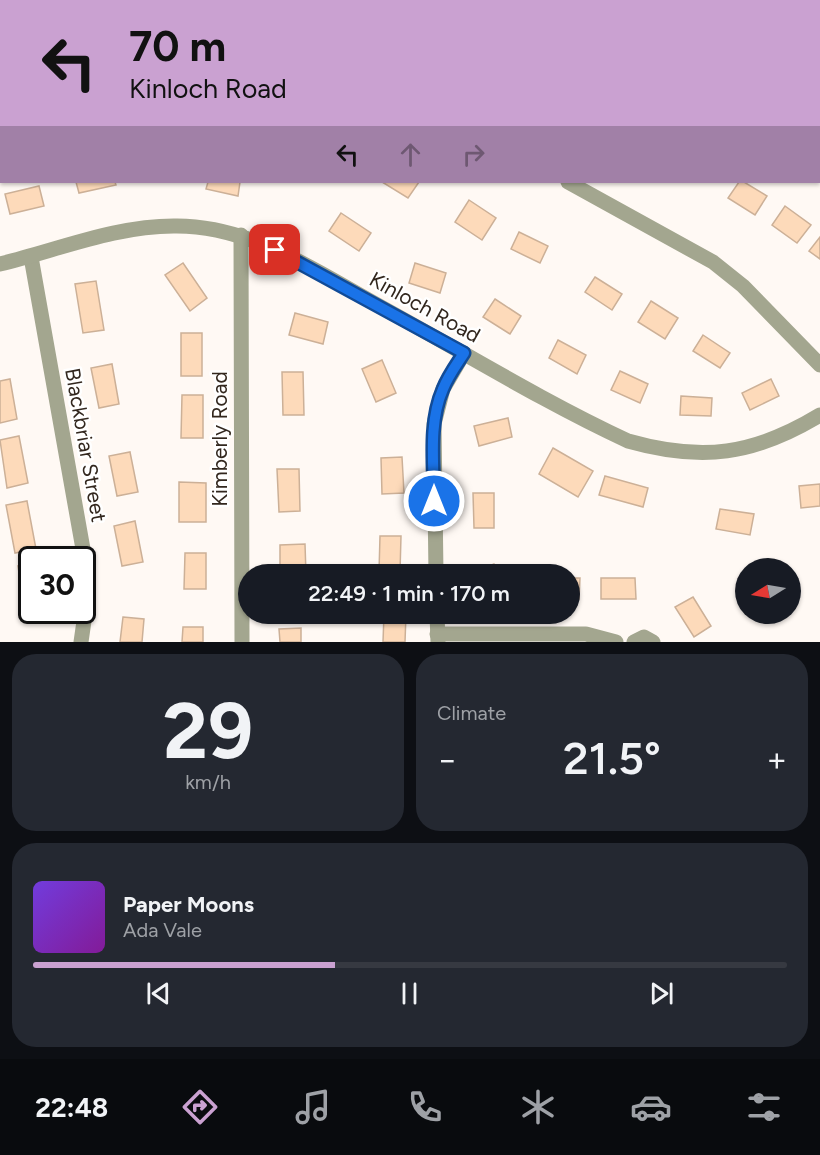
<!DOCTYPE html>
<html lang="en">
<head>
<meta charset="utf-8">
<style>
  body { margin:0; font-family:Figtree,sans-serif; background:#242831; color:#f1f3f6; height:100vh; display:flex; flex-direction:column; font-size:22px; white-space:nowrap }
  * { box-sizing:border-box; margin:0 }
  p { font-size:20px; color:#9ea1a6 }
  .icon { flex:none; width:33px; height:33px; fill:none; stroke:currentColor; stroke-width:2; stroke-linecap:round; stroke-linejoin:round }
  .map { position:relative; height:642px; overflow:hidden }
  .side { display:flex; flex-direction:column; gap:12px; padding:12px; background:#0d0f14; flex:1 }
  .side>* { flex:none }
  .hud { position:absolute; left:0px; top:0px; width:820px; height:183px; box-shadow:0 2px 4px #0004; background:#caa1d1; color:#111; overflow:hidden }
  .needle { width:39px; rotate:259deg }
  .tools { position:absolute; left:735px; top:558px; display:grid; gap:12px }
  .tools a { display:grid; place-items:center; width:66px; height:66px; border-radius:50%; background:#171b24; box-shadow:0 2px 4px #0004; font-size:30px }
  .speed { position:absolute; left:18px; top:546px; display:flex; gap:12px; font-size:30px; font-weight:700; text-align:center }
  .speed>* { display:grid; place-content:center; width:78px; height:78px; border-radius:50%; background:#171b24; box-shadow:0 2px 4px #0004; line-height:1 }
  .speed .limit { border:3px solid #111; border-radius:9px; background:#fff; color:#111 }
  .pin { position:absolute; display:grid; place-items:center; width:51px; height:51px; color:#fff; margin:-26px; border-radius:12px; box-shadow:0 3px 9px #0006 }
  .me { position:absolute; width:66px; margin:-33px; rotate:0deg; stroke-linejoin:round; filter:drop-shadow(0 0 4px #0008) }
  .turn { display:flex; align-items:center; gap:21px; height:126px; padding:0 30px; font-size:27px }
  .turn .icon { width:78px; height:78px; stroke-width:2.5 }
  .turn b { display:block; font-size:42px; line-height:51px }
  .lanes { display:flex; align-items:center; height:57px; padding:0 30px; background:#0003; justify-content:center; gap:30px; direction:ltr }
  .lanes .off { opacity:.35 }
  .big { font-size:45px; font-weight:600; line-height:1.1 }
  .side .widget { flex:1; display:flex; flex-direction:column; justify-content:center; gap:9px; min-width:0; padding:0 21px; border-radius:24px; background:#242831 }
  .side .dial { align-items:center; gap:0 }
  .dial b { font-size:78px; line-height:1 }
  .song { display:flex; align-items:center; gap:18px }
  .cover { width:72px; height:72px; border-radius:9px; background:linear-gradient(135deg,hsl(260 70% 55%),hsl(290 70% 35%)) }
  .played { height:6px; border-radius:3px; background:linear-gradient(90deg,#caa1d1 40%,#363941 40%) }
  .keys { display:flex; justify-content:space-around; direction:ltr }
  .heat { display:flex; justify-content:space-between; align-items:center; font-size:33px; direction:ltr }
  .side .tiles { flex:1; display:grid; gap:12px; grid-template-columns:1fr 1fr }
  .widget:last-child { grid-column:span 2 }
  .trip { position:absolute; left:238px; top:564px; width:342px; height:60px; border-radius:30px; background:#171b24; box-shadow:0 2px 4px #0004; font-weight:600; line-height:60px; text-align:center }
  .menu { display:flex; height:96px; justify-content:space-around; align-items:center; background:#090b0e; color:#9ea1a6 }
  .menu .icon { width:42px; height:42px }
  .menu .on { color:#caa1d1 }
  .menu b { font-size:27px; color:#f1f3f6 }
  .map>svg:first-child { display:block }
  .green { fill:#c1d9bd }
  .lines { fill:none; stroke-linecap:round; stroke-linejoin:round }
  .stream { stroke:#749cab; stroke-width:4.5 }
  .building { fill:#fddaba; stroke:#ccb097; stroke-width:1.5 }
  .service { stroke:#a3a68f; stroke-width:8 }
  .minor { stroke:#a3a68f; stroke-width:15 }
  .route-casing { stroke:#114b97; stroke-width:15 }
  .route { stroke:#1a73e8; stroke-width:10 }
  .labels { text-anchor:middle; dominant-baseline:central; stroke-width:5; stroke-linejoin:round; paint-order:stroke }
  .street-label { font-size:21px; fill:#32271e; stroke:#fff }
</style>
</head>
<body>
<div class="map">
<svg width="820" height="642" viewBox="0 0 820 642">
  <rect width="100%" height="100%" fill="#fff9f4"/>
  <!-- green -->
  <path class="green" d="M 0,0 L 498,0 L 498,1 L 2,2 L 0,169 Z"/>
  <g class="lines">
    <!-- stream -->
    <path class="stream" d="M 320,0 L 322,2"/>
  </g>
  <!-- building -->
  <g class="building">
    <path d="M 76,182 L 115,182 L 116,185 L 79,193 Z"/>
    <path d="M 208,182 L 240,182 L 238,196 L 206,189 Z"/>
    <path d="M 382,182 L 419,182 L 408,198 Z"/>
    <path d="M 739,182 L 744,182 L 767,196 L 755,215 L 728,198 Z"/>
    <path d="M 39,186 L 44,206 L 10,214 L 5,194 Z"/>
    <path d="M 469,200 L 496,218 L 482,240 L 455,222 Z"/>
    <path d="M 785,206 L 811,225 L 797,243 L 772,225 Z"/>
    <path d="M 341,213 L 371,233 L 359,251 L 329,231 Z"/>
    <path d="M 519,232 L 548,246 L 540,263 L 511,249 Z"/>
    <path d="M 820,237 L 820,259 L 809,251 Z"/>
    <path d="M 183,263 L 207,298 L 190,311 L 165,275 Z"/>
    <path d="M 415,263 L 446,273 L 440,293 L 409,283 Z"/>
    <path d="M 595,277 L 622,294 L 612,310 L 585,292 Z"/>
    <path d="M 96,281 L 104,330 L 83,333 L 75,284 Z"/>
    <path d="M 495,299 L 521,316 L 510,334 L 483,317 Z"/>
    <path d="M 651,301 L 678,318 L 665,339 L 638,322 Z"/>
    <path d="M 295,313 L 328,322 L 323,344 L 289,335 Z"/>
    <rect x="181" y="333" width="21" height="43"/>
    <path d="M 703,335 L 730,353 L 720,368 L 693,351 Z"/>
    <path d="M 558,340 L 586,355 L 577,374 L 549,358 Z"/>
    <path d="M 382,360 L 396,393 L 376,402 L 362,369 Z"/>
    <path d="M 112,364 L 119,404 L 99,408 L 91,368 Z"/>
    <path d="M 620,371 L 648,384 L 640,403 L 611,390 Z"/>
    <path d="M 282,372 L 303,372 L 304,415 L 283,415 Z"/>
    <path d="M 10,379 L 17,419 L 0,423 L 0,381 Z"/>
    <path d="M 771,379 L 779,396 L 750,410 L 742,393 Z"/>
    <path d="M 182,395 L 203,395 L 203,438 L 181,438 Z"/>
    <path d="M 681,396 L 712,398 L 711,416 L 680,415 Z"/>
    <path d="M 508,418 L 512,437 L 479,446 L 474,426 Z"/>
    <path d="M 19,436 L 28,483 L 7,488 L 0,440 Z"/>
    <path d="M 553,448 L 593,471 L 578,497 L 539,474 Z"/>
    <path d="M 130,452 L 138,492 L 117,496 L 109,456 Z"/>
    <path d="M 402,457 L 404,493 L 382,494 L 381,458 Z"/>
    <path d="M 277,469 L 299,469 L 300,511 L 279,512 Z"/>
    <path d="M 605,476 L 648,488 L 643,507 L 599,495 Z"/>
    <path d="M 179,482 L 206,483 L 206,522 L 179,522 Z"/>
    <path d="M 820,484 L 820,506 L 801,508 L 799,486 Z"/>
    <path d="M 473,493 L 494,493 L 494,528 L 474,528 Z"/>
    <path d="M 27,501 L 36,549 L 15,553 L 6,505 Z"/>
    <path d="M 720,509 L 754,514 L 750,535 L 716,529 Z"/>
    <path d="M 135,521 L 143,562 L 122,566 L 114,526 Z"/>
    <path d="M 380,536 L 401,536 L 400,572 L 379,572 Z"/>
    <path d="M 305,544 L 306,574 L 280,574 L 280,545 Z"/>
    <path d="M 185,553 L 206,553 L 206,589 L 184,589 Z"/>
    <path d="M 32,564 L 32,610 L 46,610 L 48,618 L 26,621 L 18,566 Z"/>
    <path d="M 494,564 L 499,574 L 476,574 L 475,572 Z"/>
    <path d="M 570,578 L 580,578 L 579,599 L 570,598 Z"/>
    <path d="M 601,578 L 635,578 L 636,599 L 601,599 Z"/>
    <path d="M 693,597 L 711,626 L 694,637 L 675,607 Z"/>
    <path d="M 384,614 L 406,614 L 405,642 L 383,642 Z"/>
    <path d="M 123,617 L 144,619 L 142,642 L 120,642 Z"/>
    <path d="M 183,627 L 203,627 L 203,642 L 182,642 Z"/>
    <path d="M 301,628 L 301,642 L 280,642 L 279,629 Z"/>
  </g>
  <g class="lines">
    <!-- service -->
    <g class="service">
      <path d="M 501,2 L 507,0"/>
      <path d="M 0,136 L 2,136"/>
    </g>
    <!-- minor -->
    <g class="minor">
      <path d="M 819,80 L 820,80"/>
      <path d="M 568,182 L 713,262 L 743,286 L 820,365"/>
      <path d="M 241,235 L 242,642"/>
      <path d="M 31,257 L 83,549 L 87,600 L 81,642"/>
      <path d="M 0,264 C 58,250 117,225 177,226 C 252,226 317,272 381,307 C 463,352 544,402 628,441 C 702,462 754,455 820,415"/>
      <path d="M 436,574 L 434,424 L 443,389 L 464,353"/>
      <path d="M 437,614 L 438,642"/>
      <path d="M 437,634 L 586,634 L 616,642"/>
      <path d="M 634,642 L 644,637 L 653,642"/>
    </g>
  </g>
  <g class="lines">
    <defs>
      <path id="route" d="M 275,250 L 464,353 C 457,364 448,376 443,389 C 428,423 434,465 434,501"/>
    </defs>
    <!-- route casing -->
    <use href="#route" class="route-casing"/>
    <!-- route -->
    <use href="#route" class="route"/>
  </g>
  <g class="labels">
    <!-- street labels -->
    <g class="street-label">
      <text transform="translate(425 307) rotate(29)">Kinloch Road</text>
      <text transform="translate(219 439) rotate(-90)">Kimberly Road</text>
      <text transform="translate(86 445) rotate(80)">Blackbriar Street</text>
    </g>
  </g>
</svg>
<div class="tools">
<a><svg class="needle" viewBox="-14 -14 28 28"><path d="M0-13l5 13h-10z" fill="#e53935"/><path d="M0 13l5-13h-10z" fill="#9ea1a6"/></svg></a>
</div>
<div class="speed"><div class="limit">30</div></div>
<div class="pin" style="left:275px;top:250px;background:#d93025"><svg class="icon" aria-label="arrive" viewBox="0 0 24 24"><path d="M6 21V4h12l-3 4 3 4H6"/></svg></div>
<svg class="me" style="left:434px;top:501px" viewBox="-20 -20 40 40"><circle r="17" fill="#1a73e8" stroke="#fff" stroke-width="3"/><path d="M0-11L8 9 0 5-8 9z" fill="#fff"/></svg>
<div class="trip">22:49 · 1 min · 170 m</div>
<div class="hud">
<div class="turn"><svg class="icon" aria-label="left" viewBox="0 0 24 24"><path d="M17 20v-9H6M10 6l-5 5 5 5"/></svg><div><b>70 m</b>Kinloch Road</div></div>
<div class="lanes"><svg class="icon" aria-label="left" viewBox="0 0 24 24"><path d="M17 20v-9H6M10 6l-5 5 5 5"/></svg><svg class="icon off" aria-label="ahead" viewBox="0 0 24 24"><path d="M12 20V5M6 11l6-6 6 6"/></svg><svg class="icon off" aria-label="right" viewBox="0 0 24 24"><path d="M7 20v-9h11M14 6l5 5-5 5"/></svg></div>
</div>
</div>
<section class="side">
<div class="tiles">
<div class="widget dial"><b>29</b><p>km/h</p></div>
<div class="widget"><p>Climate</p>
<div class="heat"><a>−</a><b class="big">21.5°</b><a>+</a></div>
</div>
<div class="widget">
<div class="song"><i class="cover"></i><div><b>Paper Moons</b><p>Ada Vale</p></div></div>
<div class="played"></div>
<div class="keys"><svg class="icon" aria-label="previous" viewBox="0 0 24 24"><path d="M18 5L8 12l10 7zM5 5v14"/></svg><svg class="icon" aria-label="pause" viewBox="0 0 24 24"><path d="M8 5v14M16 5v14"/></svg><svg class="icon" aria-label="next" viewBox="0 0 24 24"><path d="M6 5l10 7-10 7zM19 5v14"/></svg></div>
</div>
</div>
</section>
<nav class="menu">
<b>22:48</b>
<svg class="icon on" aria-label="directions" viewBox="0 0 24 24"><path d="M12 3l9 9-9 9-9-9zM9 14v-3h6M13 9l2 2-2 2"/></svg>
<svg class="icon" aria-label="music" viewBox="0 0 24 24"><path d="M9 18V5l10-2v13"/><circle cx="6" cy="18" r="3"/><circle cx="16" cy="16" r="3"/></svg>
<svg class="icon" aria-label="phone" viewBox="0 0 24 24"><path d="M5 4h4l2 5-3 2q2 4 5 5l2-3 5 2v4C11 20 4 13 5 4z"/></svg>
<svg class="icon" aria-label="climate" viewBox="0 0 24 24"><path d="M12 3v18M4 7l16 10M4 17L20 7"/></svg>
<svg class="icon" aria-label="car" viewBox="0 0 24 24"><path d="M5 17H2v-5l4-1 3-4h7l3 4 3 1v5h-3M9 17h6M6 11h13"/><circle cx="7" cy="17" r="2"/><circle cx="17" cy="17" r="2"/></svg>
<svg class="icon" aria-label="filters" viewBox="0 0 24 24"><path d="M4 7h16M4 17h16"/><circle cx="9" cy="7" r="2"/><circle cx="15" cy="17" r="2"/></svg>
</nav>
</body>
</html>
